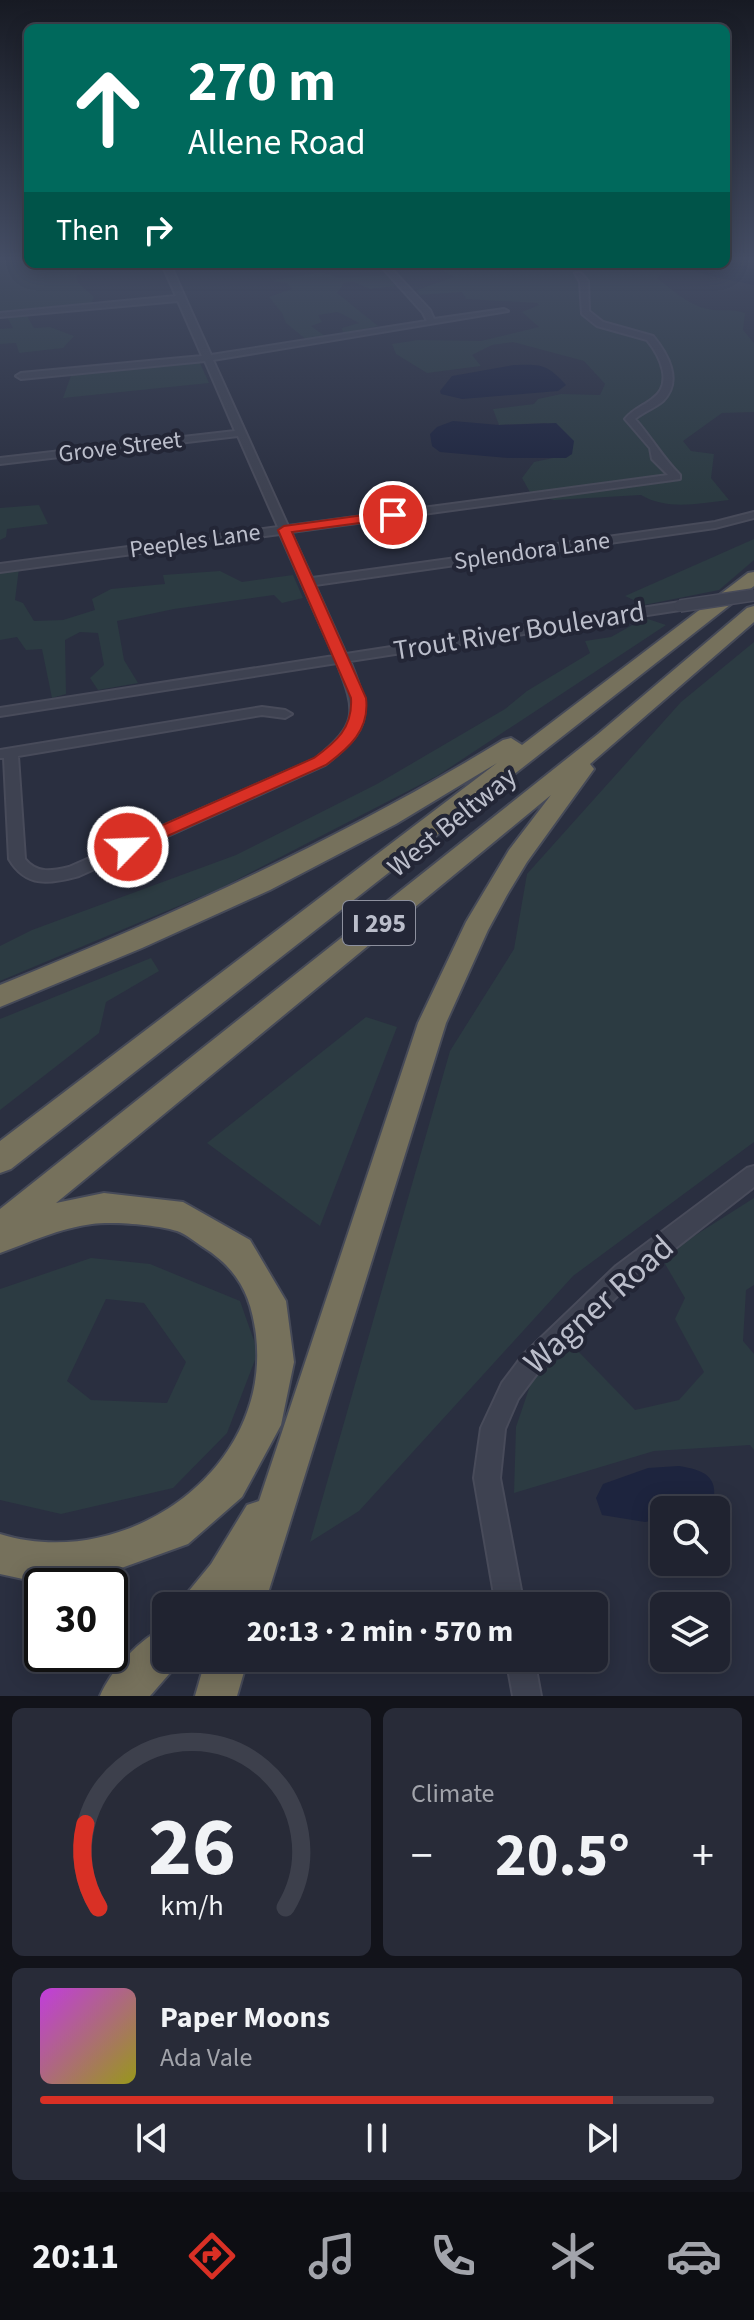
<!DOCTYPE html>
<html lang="en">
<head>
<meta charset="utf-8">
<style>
  body { margin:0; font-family:"Source Sans 3",sans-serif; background:#282b38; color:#f1f3f6; height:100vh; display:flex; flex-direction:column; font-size:30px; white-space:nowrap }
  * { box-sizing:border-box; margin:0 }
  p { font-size:26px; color:#a2a4ab }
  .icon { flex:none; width:44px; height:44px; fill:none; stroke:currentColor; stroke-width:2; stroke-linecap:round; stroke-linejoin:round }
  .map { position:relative; height:1696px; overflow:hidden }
  .sheet { display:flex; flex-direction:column; gap:12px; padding:12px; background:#12131a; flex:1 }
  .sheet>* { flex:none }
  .banner { position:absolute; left:24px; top:24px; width:706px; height:244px; border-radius:12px; box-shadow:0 4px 20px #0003,0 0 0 2px #3d404c; background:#00695c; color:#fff; overflow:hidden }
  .controls { position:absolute; left:650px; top:1496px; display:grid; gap:16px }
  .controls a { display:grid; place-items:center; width:80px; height:80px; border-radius:12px; background:#202330; box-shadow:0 4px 20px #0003,0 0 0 2px #3d404c; font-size:40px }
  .speed { position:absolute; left:24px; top:1568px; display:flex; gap:16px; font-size:40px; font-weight:700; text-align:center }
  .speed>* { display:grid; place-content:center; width:104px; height:104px; border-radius:50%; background:#202330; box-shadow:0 4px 20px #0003,0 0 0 2px #3d404c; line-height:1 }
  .speed .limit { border:4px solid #111; border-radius:12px; background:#fff; color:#111 }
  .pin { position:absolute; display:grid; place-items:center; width:68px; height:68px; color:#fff; margin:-34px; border:4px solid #fff; border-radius:50%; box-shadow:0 2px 8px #0007 }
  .me { position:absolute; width:88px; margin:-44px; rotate:66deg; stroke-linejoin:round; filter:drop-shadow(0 0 6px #0008) }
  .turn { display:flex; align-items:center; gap:28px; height:168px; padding:0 32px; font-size:36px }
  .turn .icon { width:104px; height:104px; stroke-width:2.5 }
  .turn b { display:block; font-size:56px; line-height:68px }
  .then { display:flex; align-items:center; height:76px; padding:0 32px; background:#0003; gap:16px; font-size:30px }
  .big { font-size:60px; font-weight:700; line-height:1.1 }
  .sheet .card { flex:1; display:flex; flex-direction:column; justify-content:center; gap:12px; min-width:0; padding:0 28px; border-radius:12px; background:#282b38 }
  .sheet .dial { align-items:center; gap:0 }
  .dial svg { height:208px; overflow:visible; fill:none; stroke:#3d404c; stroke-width:7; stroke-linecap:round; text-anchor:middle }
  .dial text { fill:#f1f3f6; stroke:none }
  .song { display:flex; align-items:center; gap:24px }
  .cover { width:96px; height:96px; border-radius:12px; background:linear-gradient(135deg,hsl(290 70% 55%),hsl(60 70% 35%)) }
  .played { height:8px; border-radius:4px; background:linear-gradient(90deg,#d93025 85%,#3d404c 85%) }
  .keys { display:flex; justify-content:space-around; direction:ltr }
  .heat { display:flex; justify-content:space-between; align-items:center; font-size:44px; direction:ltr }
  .sheet .tiles { flex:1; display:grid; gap:12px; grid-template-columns:1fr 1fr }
  .card:last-child { grid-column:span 2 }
  .trip { position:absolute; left:152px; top:1592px; width:456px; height:80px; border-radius:12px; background:#202330; box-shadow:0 4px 20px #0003,0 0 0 2px #3d404c; font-weight:700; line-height:80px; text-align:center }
  .tabs { display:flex; height:128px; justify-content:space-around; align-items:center; background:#0d0e13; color:#a2a4ab }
  .tabs .icon { width:56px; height:56px }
  .tabs .on { color:#d93025 }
  .tabs b { font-size:36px; color:#f1f3f6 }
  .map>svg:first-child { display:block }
  .green { fill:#2c3b42; fill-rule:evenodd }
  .water { fill:#1d243e }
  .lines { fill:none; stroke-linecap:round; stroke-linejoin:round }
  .minor-casing { stroke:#484b5a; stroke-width:4 }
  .highway-casing { stroke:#464a58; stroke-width:4 }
  .minor { fill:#3e4251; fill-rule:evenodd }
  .highway { fill:#76715c; fill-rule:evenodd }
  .minor-bridge-casing { stroke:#484b5a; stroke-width:14; stroke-linecap:butt }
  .minor-bridge { stroke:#3e4251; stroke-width:11 }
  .route { fill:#d93025; stroke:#8d1f18; stroke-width:2 }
  .labels { text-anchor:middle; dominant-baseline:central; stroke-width:8; stroke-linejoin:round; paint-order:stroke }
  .far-street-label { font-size:24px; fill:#bbbecb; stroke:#232636 }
  .shield { fill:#232636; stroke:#8d909e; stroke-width:2 }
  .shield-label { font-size:26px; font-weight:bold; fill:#bbbecb }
  .street-label { font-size:28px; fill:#bbbecb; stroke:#232636 }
  .near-street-label { font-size:34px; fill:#bbbecb; stroke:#232636 }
</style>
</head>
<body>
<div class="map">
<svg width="754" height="1696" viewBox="0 0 754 1696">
  <rect width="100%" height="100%" fill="#2a2f40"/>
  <!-- green -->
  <g class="green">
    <path d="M 28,259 L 28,264 L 49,264 L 59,270 L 88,268 L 76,277 L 79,284 L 94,297 L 91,303 L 0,312 L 0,262 Z"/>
    <path d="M 432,264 L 676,264 L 682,267 L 664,271 L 657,278 C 674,291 690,307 713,310 C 724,311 734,309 745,313 L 743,330 L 754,343 L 754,412 L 722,413 L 683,441 L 691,451 L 714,454 L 711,478 L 729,500 C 699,503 668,511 641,495 L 554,500 L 531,494 L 522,478 L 534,462 L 572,454 L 546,423 L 499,425 L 493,409 L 534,404 L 538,399 L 561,394 L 600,395 L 605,384 L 584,361 L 513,342 L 492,345 L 472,355 L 481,366 L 427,373 L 396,354 L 392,344 L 418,340 L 481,341 L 539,327 L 522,312 L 539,305 L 537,303 L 466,299 L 462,292 L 420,295 L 417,290 L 454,277 Z"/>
    <path d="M 321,272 L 339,278 L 387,275 L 395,286 L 370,289 L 354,282 L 344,283 L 337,293 L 378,326 L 343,334 L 342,328 L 359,323 L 338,312 L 318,315 L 322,322 L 311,326 L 326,337 L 308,341 L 286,323 L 282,313 L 269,297 L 292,289 L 287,283 L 271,281 Z"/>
    <path d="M 12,316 L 27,316 L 34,328 L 50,327 L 74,336 L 63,348 L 19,353 L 16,343 L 0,344 L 0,329 L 13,328 L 7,317 Z"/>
    <path d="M 199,361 L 209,383 L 63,398 L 72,373 Z"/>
    <path d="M 39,505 L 48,524 L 7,529 L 6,537 L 0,540 L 0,508 Z"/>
    <path d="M 754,539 L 754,560 L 719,590 L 644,605 L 625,596 Z"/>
    <path d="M 19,568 L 15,600 L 23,603 L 34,621 L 63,620 L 95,610 L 92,599 L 111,589 L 165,584 L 163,575 L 220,571 L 242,582 L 293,575 L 303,598 L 282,603 L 274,595 L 174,609 L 117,621 L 124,660 L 138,683 L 98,690 L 90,678 L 104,665 L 98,633 L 80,632 L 65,640 L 66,694 L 52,698 L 42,649 L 26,650 L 17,637 L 0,640 L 0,571 Z"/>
    <path d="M 645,618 L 666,625 L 437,776 L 219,889 L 0,981 L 0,946 L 32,930 L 236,855 L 377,784 L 505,709 L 527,691 L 590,653 L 585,641 L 611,637 Z"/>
    <path d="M 754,642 L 754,1142 L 573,1276 L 359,1511 L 310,1542 L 450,1051 L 514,949 L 527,874 L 681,702 Z"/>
    <path d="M 151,958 L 159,971 L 106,1002 L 99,1033 L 0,1110 L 0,1019 Z"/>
    <path d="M 366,1017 L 397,1027 L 320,1226 L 207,1143 Z"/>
    <path d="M 754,1198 L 754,1285 L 746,1290 L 743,1341 L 754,1354 L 754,1450 L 750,1445 L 654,1451 L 514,1493 L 516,1427 L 532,1380 L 574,1347 L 635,1410 L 679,1400 L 704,1372 L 675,1319 L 685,1298 L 661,1257 Z"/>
    <path d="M 91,1258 L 150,1264 L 240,1301 L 258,1352 L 227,1433 L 173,1488 L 61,1514 L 0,1500 L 0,1289 ZM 106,1299 L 144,1303 L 186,1362 L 167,1403 L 91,1400 L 67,1381 Z"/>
  </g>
  <!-- water -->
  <g class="water">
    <path d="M 726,260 L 754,269 L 754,285 L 710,276 L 676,264 L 726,264 Z"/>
    <path d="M 514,365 C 542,364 547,364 566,385 L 558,391 L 462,399 L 441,394 L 440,391 L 452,376 Z"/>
    <path d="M 453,421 L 499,425 L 556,423 L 574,441 L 572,454 L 566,458 L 508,458 L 440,452 L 432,446 L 430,434 L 437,427 Z"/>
    <path d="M 679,1466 C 704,1470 719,1476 713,1504 L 703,1510 L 664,1510 L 664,1518 L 645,1522 L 602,1515 L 596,1498 L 603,1484 L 648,1468 Z"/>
  </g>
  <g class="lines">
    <defs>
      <g id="minor">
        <path d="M 162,264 L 170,264 L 211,355 L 427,321 L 423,313 L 379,264 L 387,264 L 430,310 L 434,319 L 504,309 L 508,311 L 213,360 L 288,526 L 668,475 L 652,459 L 650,448 L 625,419 C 633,409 643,406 652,399 C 674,384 660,356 647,340 L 597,326 L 582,314 L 580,282 L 575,273 L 581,273 L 588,281 L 589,311 L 603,322 L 653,336 C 668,354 683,381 663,401 C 655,408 643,412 635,419 C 652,438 662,457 680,475 L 680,479 L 291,532 L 312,578 L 715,522 L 754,512 L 754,518 L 715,528 L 315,585 L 346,654 L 680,602 L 686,606 L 680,610 L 350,661 C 372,715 372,728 325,765 L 79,876 C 50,884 26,888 9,859 L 4,758 L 0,758 L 0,750 L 262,707 L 285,710 L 292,714 L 285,718 L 262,715 L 18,756 L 25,859 C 37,874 52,871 69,867 L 315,759 C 358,724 357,713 337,663 L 0,716 L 0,708 L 334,656 L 280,534 L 0,572 L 0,564 L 278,527 L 238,436 L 0,464 L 0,458 L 235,431 L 205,361 L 21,379 L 16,376 L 21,373 L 202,356 L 178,301 L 0,317 L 0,313 L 176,296 Z"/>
        <path d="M 754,1166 L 754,1187 L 632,1282 L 539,1371 L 518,1399 L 505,1429 L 500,1478 L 524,1606 L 496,1606 L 474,1478 L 481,1428 L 502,1383 L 523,1355 L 616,1266 L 747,1168 Z"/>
        <path d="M 506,1658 L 534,1658 L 541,1696 L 513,1696 Z"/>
      </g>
      <g id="highway">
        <path d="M 754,572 L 754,586 L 11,1169 L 0,1173 L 0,1141 L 497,763 L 396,824 L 270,890 L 142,948 L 0,1007 L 0,985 C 174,915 343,838 503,740 L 511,738 L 522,745 L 748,573 Z"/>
        <path d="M 754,606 L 754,622 L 590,764 L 594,769 L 527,862 L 507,895 L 488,930 L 446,1023 L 264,1606 L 182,1606 L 188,1592 L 211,1564 L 247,1505 L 259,1501 L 418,1023 L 466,922 L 509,850 L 551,795 L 56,1203 L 104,1193 L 183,1202 L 250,1240 L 286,1301 L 294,1362 L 281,1425 L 242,1497 L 188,1544 L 88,1580 L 37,1582 L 0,1574 L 0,1534 C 125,1573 272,1470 256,1335 C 251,1295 238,1269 203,1247 C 195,1242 186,1234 177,1231 C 157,1225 113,1221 92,1224 C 60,1228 30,1242 0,1253 L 0,1209 L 598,734 L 747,608 Z"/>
        <path d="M 166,1627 L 166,1658 L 183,1658 L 150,1696 L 100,1696 C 111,1670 140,1638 166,1627 Z"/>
        <path d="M 206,1658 L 248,1658 L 237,1696 L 195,1696 Z"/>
      </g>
    </defs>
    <!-- minor casing -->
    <use href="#minor" class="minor-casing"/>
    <!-- highway casing -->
    <use href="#highway" class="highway-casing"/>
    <!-- minor -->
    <use href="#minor" class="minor"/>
    <!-- highway -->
    <use href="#highway" class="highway"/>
    <defs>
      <path id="minor-bridge" d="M 680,606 L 754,595"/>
    </defs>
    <!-- minor-bridge casing -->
    <use href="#minor-bridge" class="minor-bridge-casing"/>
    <!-- minor-bridge -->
    <use href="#minor-bridge" class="minor-bridge"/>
  </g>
  <!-- sky -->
  <linearGradient id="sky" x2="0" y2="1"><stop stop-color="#171a23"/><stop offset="0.52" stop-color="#444d64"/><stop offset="1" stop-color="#444d64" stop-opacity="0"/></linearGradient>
  <rect width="754" height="497" fill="url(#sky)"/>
  <!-- route -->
  <path class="route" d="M 393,511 L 399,515 L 397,518 L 292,532 L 366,698 C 370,730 349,748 326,765 L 134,851 L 122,851 L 119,847 L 122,843 L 314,758 C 336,742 353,728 351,698 L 278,530 L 284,526 Z"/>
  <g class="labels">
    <!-- far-street labels -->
    <g class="far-street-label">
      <text transform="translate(120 447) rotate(-7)">Grove Street</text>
      <text transform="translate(195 541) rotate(-8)">Peeples Lane</text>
      <text transform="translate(532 551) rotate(-8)">Splendora Lane</text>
    </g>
    <!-- shield labels -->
    <rect class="shield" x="343" y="901" width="72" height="44" rx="6"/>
    <g class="shield-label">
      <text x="379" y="923">I 295</text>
    </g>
    <!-- street labels -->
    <g class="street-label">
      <text transform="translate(519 631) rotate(-9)">Trout River Boulevard</text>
      <text transform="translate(452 822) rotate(-39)">West Beltway</text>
    </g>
    <!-- near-street labels -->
    <g class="near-street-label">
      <text transform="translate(599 1305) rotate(-42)">Wagner Road</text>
    </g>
  </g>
</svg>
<div class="controls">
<a><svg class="icon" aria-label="search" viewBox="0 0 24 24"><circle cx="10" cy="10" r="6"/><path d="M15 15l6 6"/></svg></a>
<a><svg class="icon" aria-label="layers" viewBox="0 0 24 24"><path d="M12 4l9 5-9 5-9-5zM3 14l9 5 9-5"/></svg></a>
</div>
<div class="speed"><div class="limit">30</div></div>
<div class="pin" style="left:393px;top:515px;background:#d93025"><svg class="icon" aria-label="arrive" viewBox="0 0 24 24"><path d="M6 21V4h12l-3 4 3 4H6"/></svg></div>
<svg class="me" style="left:128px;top:847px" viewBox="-20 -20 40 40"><circle r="17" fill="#d93025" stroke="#fff" stroke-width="3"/><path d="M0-11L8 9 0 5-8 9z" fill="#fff"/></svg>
<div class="trip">20:13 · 2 min · 570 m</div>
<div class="banner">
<div class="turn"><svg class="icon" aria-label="ahead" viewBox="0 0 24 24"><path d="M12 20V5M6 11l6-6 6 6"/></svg><div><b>270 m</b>Allene Road</div></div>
<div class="then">Then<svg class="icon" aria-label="right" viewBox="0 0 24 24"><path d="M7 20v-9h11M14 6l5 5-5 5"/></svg></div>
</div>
</div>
<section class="sheet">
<div class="tiles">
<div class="card dial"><svg viewBox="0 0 100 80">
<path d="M14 69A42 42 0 1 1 86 69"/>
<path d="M14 69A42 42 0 0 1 9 37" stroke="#d93025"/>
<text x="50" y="56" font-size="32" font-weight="700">26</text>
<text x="50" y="72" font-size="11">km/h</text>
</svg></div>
<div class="card"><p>Climate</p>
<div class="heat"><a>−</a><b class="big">20.5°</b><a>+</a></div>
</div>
<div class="card">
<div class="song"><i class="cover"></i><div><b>Paper Moons</b><p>Ada Vale</p></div></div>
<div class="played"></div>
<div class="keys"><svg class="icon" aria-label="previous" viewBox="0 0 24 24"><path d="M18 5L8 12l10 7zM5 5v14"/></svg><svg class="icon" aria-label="pause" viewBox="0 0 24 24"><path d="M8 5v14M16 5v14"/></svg><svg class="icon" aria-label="next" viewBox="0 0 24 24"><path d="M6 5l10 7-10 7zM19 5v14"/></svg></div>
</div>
</div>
</section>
<nav class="tabs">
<b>20:11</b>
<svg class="icon on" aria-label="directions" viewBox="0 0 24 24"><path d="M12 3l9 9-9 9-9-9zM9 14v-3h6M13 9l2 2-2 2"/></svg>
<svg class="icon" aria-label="music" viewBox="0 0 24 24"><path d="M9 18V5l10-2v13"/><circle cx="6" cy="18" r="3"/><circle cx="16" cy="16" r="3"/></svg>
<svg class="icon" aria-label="phone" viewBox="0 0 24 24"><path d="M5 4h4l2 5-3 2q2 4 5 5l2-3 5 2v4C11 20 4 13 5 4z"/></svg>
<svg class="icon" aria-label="climate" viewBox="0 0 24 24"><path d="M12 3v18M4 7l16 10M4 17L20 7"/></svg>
<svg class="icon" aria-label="car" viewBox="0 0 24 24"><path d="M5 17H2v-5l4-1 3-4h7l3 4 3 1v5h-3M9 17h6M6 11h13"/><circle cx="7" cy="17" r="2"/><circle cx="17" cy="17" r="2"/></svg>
</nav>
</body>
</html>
